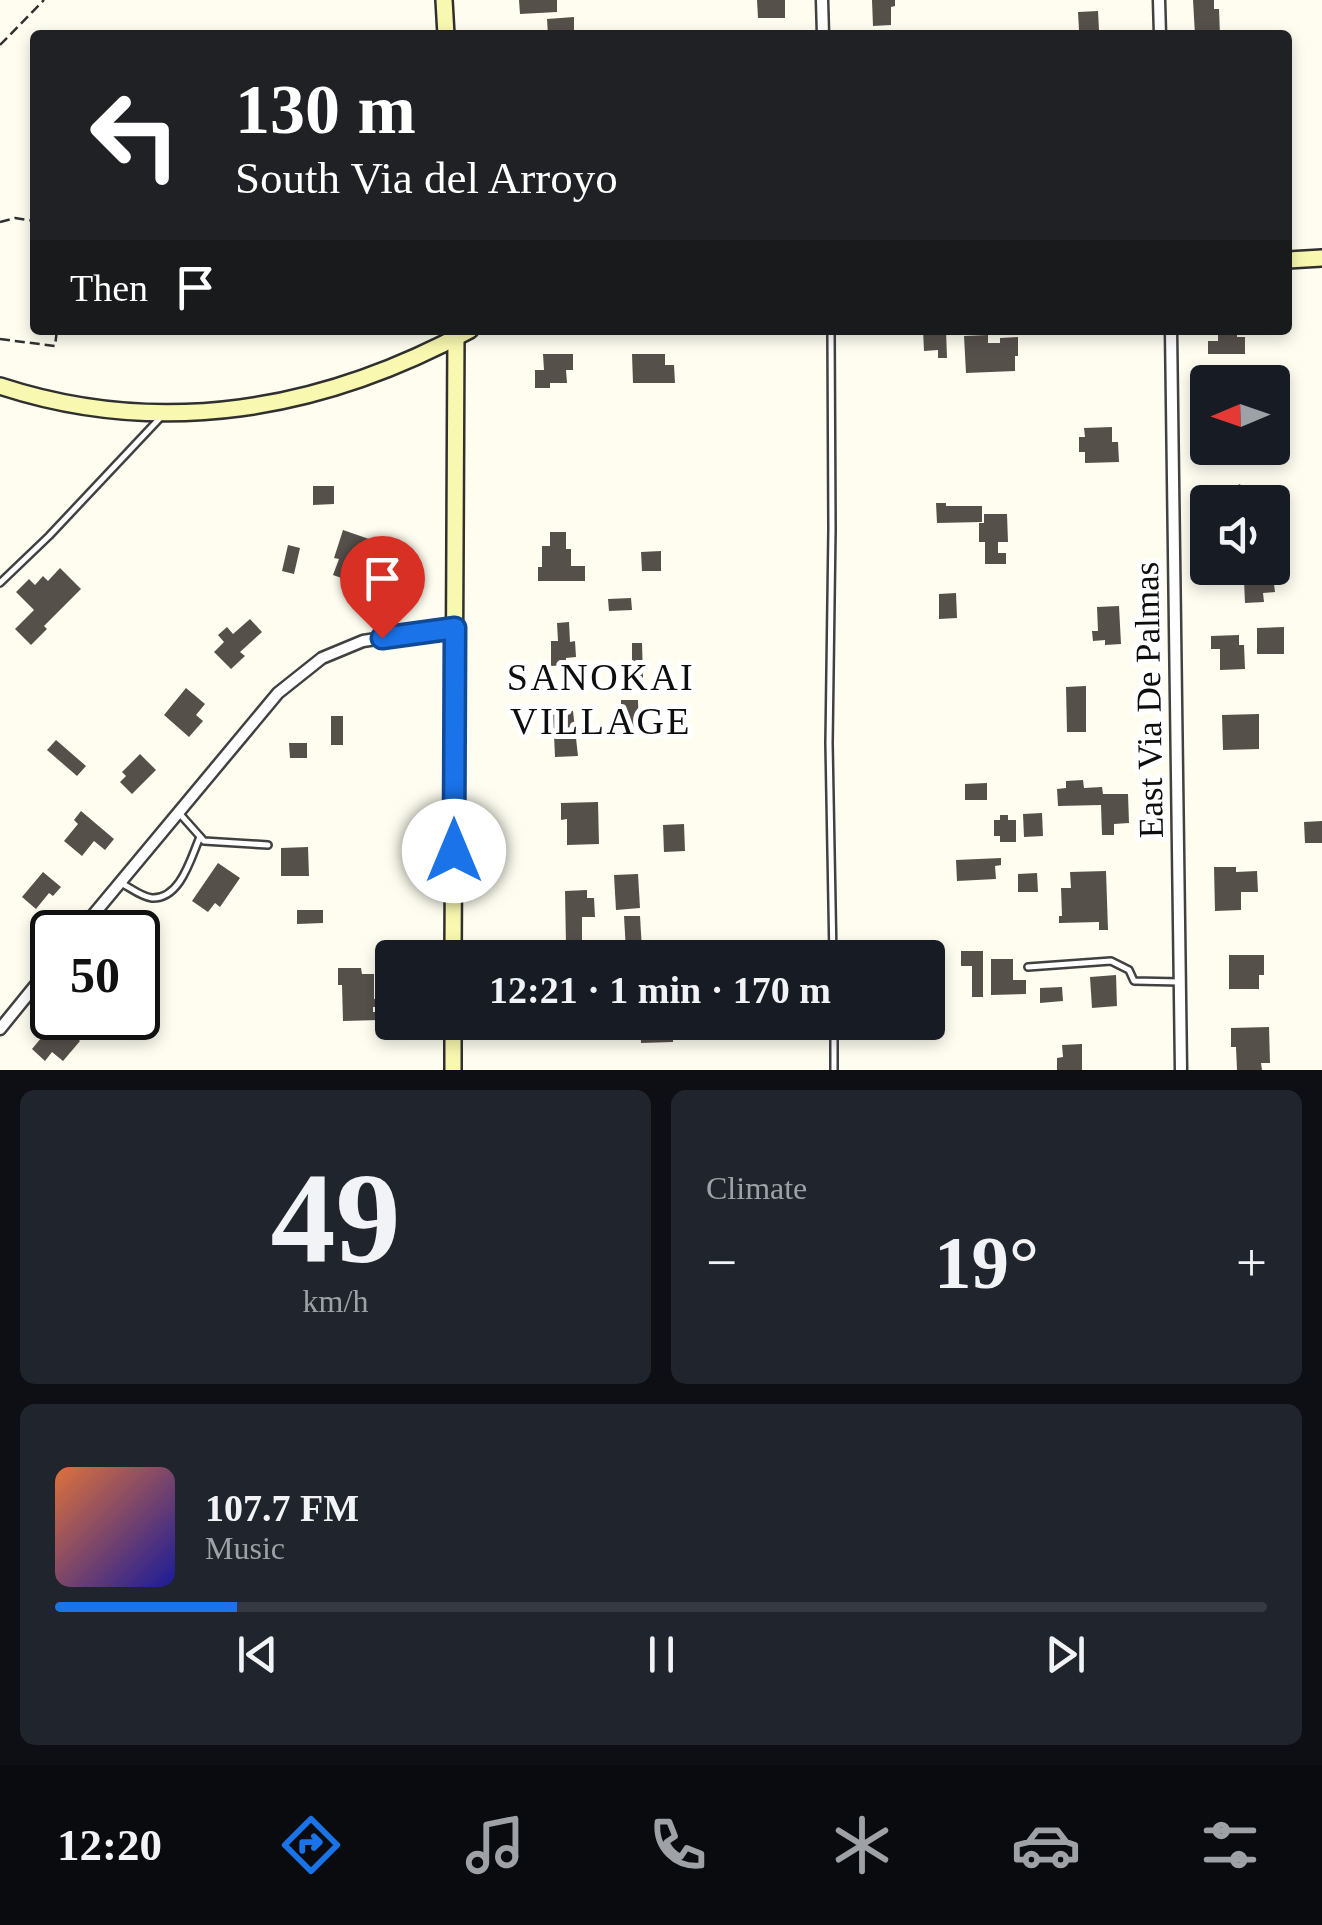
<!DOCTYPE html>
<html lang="en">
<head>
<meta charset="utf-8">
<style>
  body { margin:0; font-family:"Times New Roman",serif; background:#20242c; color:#f1f3f6; height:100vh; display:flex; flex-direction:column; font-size:38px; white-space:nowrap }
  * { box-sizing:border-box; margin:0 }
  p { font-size:32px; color:#9ea1a6 }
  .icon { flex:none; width:55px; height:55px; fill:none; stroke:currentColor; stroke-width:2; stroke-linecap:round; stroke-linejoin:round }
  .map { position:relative; height:1070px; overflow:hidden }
  .side { display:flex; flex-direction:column; gap:20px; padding:20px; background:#0d0f14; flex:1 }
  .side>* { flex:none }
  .banner { position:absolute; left:30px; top:30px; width:1262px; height:305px; border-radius:10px; box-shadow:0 5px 15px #0003; background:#202124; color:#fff; overflow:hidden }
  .needle { width:65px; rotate:268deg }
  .controls { position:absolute; left:1190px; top:365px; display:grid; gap:20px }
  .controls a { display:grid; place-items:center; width:100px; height:100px; border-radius:10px; background:#171b24; box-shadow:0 5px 15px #0003; font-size:50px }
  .speed { position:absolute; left:30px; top:910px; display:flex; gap:20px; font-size:50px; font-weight:700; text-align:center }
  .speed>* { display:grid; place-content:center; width:130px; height:130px; border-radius:50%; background:#171b24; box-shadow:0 5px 15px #0003; line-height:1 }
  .speed .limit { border:5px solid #111; border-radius:15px; background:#fff; color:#111 }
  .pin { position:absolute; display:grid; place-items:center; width:85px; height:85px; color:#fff; margin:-102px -42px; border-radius:50% 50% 50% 0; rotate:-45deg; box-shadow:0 0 10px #0007 }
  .pin .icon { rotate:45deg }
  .me { position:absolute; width:110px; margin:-55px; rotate:0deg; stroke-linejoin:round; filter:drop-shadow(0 0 8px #0008) }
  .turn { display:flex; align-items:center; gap:35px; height:210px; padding:0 40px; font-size:45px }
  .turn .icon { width:130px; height:130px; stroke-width:2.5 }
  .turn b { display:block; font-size:70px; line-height:85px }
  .then { display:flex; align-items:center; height:95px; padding:0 40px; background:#0003; gap:20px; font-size:38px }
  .big { font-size:75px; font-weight:600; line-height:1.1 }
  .side .card { flex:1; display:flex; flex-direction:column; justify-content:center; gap:15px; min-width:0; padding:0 35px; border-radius:15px; background:#20242c }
  .side .dial { align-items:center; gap:0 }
  .dial b { font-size:130px; line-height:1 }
  .song { display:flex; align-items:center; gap:30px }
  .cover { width:120px; height:120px; border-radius:15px; background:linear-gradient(135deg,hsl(20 70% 55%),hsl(240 70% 35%)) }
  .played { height:10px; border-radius:5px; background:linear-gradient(90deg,#1a73e8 15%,#363941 15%) }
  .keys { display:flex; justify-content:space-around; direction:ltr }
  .heat { display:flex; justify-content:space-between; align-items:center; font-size:55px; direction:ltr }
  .side .tiles { flex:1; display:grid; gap:20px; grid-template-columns:1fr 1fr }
  .card:last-child { grid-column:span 2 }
  .trip { position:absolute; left:375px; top:940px; width:570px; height:100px; border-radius:10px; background:#171b24; box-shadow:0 5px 15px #0003; font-weight:600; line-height:100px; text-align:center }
  .tabs { display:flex; height:160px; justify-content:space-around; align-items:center; background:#090b0e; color:#9ea1a6 }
  .tabs .icon { width:70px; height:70px }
  .tabs .active { color:#1a73e8 }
  .tabs b { font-size:45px; color:#f1f3f6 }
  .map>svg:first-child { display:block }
  .building { fill:#56504b }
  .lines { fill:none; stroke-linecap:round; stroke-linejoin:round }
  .service-casing { stroke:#414141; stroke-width:10 }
  .minor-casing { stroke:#414141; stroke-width:15 }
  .secondary-casing { stroke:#303030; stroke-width:20 }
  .path { stroke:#303030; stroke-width:2.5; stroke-dasharray:10 5; stroke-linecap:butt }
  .service { stroke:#fff; stroke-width:5 }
  .minor { stroke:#fff; stroke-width:10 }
  .secondary { stroke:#f8f8b0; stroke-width:15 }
  .route-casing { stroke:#114b97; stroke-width:25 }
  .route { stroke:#1a73e8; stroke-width:18 }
  .labels { text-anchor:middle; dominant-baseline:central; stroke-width:10; stroke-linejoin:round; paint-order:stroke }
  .street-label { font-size:35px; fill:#0e0e0e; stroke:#fff }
  .neighbourhood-label { font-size:38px; letter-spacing:2.5px; fill:#0e0e0e; stroke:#fff }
</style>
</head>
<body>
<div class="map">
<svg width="1322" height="1070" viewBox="0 0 1322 1070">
  <rect width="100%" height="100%" fill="#fefdf0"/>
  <!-- building -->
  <g class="building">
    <path d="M 519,0 L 557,0 L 557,12 L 520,14 Z"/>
    <path d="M 757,0 L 785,0 L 785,18 L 758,18 Z"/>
    <path d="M 872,0 L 895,0 L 895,6 L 891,7 L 891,25 L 873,26 Z"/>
    <path d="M 1193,0 L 1214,0 L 1214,9 L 1219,9 L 1220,35 L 1195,35 Z"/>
    <path d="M 1098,11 L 1099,30 L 1079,30 L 1078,12 Z"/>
    <path d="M 574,17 L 574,35 L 548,35 L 547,19 Z"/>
    <path d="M 923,330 L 946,330 L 947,358 L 938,358 L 938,350 L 924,351 Z"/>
    <path d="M 1218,330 L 1237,330 L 1237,337 L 1245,337 L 1245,354 L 1208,354 L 1208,341 L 1218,341 Z"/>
    <path d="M 988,335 L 988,343 L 1000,343 L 1000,338 L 1018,337 L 1018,356 L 1015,356 L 1015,371 L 966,373 L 964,336 Z"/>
    <path d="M 543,354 L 573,354 L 573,370 L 566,370 L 567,383 L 550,383 L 550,388 L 535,388 L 535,370 L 544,370 Z"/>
    <path d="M 632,354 L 665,354 L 665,365 L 674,365 L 675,383 L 633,383 Z"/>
    <path d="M 1112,427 L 1112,442 L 1118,442 L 1119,462 L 1085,463 L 1085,452 L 1079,452 L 1079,437 L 1085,437 L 1084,428 Z"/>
    <path d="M 1239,484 L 1260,495 L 1257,502 L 1230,502 Z"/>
    <path d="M 313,486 L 334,486 L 334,504 L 313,505 Z"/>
    <path d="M 936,503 L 946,503 L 946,506 L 982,506 L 982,522 L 937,523 Z"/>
    <path d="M 984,514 L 1007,514 L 1008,542 L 998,542 L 998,553 L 1006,553 L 1006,564 L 985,564 L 985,542 L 979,542 L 979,523 L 984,523 Z"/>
    <path d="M 343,530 L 369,539 L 361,562 L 357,561 L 350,581 L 333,575 L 339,559 L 334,558 Z"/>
    <path d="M 550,532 L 566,532 L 566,549 L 571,549 L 571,566 L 585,566 L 585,581 L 538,581 L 538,567 L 542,567 L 542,546 L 550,546 Z"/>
    <path d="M 288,545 L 300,548 L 294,574 L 282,571 Z"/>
    <path d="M 661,551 L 661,571 L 642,571 L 641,552 Z"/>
    <path d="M 60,568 L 81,589 L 44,626 L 47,629 L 31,645 L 15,629 L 34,610 L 16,592 L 29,579 L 35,585 L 43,576 L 48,581 Z"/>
    <path d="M 1252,568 L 1272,568 L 1275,592 L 1263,593 L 1264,602 L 1245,603 L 1244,580 L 1253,579 Z"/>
    <path d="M 956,593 L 957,618 L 939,619 L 939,594 Z"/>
    <path d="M 631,598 L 632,610 L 609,611 L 608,599 Z"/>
    <path d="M 1119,606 L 1121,644 L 1105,645 L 1105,640 L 1093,641 L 1092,631 L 1098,631 L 1097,607 Z"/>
    <path d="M 250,619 L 262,632 L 240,652 L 245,656 L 231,669 L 214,652 L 224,642 L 218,635 L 227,627 L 233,634 Z"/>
    <path d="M 569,622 L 570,642 L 575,641 L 576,657 L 566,658 L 566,665 L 551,666 L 551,641 L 558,641 L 557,623 Z"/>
    <path d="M 1284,627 L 1284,654 L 1257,654 L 1257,628 Z"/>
    <path d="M 1239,635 L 1239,645 L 1244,645 L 1245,669 L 1220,670 L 1220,649 L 1211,649 L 1211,636 Z"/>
    <path d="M 632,643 L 642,643 L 643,678 L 632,678 Z"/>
    <path d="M 1086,686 L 1086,732 L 1067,732 L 1066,687 Z"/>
    <path d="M 186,688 L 205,704 L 196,715 L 203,721 L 189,737 L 164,715 Z"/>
    <path d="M 621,700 L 638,700 L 639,733 L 621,733 Z"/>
    <path d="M 573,711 L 578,756 L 555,757 L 553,712 Z"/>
    <path d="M 1259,714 L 1259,749 L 1223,750 L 1222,715 Z"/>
    <rect x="331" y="716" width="12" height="29"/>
    <path d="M 56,740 L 86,766 L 77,776 L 47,750 Z"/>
    <path d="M 289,743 L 307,743 L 307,758 L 290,758 Z"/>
    <path d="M 140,754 L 156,770 L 132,794 L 120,782 L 126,776 L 122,772 Z"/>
    <path d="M 1083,780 L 1084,788 L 1102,787 L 1103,794 L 1128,794 L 1129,823 L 1114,824 L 1114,835 L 1102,835 L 1101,805 L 1058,806 L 1057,789 L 1066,788 L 1066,781 Z"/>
    <path d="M 987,783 L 987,800 L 965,800 L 965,784 Z"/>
    <path d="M 598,802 L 599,844 L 567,845 L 567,819 L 561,820 L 561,803 Z"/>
    <path d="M 81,811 L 114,839 L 105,850 L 94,841 L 82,856 L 64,841 L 78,824 L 74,820 Z"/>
    <path d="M 1042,813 L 1043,836 L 1024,837 L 1023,814 Z"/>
    <path d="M 1000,815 L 1008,815 L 1008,820 L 1016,820 L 1016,842 L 1000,842 L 1000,836 L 994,836 L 994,820 L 1000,820 Z"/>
    <path d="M 1322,821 L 1322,843 L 1305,843 L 1304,822 Z"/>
    <path d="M 684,824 L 685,851 L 664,852 L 663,825 Z"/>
    <path d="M 308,847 L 309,876 L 281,876 L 281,848 Z"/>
    <path d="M 1001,858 L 1001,865 L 995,866 L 996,879 L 957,881 L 956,860 Z"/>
    <path d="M 218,863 L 240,878 L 220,907 L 215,903 L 208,912 L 192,901 Z"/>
    <path d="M 1214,867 L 1236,867 L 1236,872 L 1257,871 L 1258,892 L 1241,892 L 1241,910 L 1215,911 Z"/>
    <path d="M 1106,871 L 1108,930 L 1099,930 L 1099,922 L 1059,923 L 1059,916 L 1062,916 L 1061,888 L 1071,888 L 1070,872 Z"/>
    <path d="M 43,872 L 61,887 L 53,896 L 49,893 L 36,909 L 22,897 Z"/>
    <path d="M 1037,873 L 1038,892 L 1018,892 L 1018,874 Z"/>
    <path d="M 638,874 L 640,908 L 616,910 L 614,875 Z"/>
    <path d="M 587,890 L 587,898 L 594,898 L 595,917 L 582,917 L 582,943 L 566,944 L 565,891 Z"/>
    <path d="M 297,910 L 323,910 L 323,923 L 297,924 Z"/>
    <path d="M 624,916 L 640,916 L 642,950 L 626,951 Z"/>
    <path d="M 961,951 L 983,951 L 983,997 L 972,997 L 972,966 L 961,966 Z"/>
    <path d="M 1229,955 L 1264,955 L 1264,975 L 1259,975 L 1259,989 L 1229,989 Z"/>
    <path d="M 991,959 L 1013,959 L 1013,980 L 1026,980 L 1026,994 L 991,995 Z"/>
    <path d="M 338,968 L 361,968 L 362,974 L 374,974 L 374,999 L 380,999 L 380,1007 L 373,1007 L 373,1012 L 379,1012 L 379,1020 L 343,1021 L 342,985 L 338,985 Z"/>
    <path d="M 1116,975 L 1117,1006 L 1092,1008 L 1090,977 Z"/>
    <path d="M 1062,987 L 1063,1001 L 1040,1003 L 1040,988 Z"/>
    <path d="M 56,1020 L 80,1041 L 63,1061 L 52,1052 L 45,1061 L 32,1049 Z"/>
    <path d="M 673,1022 L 673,1042 L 641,1043 L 640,1023 Z"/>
    <path d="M 1269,1027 L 1270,1063 L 1261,1063 L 1262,1070 L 1237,1070 L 1236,1047 L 1231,1047 L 1231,1028 Z"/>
    <path d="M 1082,1044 L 1082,1070 L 1057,1070 L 1057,1058 L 1063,1057 L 1062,1045 Z"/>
  </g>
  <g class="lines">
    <defs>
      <g id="service">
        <path d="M 831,330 L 832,529 L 829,743 L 833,958"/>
        <path d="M 0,583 L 49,536 L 161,417"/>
        <path d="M 180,814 L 204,841 L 268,845"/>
        <path d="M 123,884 C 132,889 142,897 152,898 C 181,899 191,857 200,837"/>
        <path d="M 1028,967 L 1111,961 L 1129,970 L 1134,981 L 1180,982"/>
        <path d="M 834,1022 L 834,1070"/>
      </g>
      <g id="minor">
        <path d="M 822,0 L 823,35"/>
        <path d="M 1159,0 L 1160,35"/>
        <path d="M 1171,330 L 1181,1070"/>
        <path d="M 79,932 L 278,693 L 322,658 L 363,641 L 455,627"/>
        <path d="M 0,1029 L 52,965"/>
      </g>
      <g id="secondary">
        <path d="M 444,0 L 446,35"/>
        <path d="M 1288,260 L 1322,258"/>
        <path d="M 0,386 C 162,439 323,410 470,330"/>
        <path d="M 453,958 L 456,330"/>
        <path d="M 453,1022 L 453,1070"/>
      </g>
    </defs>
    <!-- service casing -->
    <use href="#service" class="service-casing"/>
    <!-- minor casing -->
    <use href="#minor" class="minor-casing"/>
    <!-- secondary casing -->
    <use href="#secondary" class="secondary-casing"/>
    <!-- path -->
    <g class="path">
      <path d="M 0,45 L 44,0"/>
      <path d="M 0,222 L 15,218 L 35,221"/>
      <path d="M 0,339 L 55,346 L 57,330"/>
    </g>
    <!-- service -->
    <use href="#service" class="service"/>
    <!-- minor -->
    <use href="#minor" class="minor"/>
    <!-- secondary -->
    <use href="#secondary" class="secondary"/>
  </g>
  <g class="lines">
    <defs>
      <path id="route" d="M 382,638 L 455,628 L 454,851"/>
    </defs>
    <!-- route casing -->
    <use href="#route" class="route-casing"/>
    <!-- route -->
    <use href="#route" class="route"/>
  </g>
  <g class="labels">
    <!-- street labels -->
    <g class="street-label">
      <text transform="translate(1149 700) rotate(-91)">East Via De Palmas</text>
    </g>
    <!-- neighbourhood labels -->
    <g class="neighbourhood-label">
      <text x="601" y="677">SANOKAI<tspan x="601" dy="44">VILLAGE</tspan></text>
    </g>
  </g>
</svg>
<div class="controls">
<a><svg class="needle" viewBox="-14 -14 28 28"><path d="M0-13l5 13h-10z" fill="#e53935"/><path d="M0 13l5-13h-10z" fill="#9ea1a6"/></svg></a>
<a><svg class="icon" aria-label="sound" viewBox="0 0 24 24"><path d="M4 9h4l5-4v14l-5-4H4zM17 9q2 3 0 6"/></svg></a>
</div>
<div class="speed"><div class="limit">50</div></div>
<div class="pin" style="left:382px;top:638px;background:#d93025"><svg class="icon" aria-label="arrive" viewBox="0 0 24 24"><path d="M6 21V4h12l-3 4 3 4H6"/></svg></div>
<svg class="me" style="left:454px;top:851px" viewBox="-20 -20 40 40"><circle r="19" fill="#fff"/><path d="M0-13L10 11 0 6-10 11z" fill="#1a73e8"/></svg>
<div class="trip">12:21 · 1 min · 170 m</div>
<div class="banner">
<div class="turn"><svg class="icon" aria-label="left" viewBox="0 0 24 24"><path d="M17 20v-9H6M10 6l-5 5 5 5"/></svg><div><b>130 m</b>South Via del Arroyo</div></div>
<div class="then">Then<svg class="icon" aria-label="arrive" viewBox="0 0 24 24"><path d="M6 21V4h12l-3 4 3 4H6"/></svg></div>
</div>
</div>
<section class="side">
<div class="tiles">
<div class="card dial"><b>49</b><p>km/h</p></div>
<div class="card"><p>Climate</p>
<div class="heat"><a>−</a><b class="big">19°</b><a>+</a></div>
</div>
<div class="card">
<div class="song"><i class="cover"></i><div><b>107.7 FM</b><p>Music</p></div></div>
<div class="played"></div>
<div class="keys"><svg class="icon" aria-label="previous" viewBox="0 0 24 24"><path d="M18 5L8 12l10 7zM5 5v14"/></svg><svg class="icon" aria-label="pause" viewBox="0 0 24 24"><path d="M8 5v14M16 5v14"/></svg><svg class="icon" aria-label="next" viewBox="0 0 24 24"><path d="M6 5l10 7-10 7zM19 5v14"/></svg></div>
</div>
</div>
</section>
<nav class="tabs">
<b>12:20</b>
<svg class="icon active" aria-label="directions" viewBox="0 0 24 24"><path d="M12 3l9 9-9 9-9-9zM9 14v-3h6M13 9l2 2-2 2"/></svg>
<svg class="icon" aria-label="music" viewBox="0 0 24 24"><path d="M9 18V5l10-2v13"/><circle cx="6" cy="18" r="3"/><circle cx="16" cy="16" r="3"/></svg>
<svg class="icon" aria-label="phone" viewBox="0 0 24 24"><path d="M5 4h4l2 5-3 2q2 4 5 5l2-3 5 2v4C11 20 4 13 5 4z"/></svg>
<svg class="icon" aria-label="climate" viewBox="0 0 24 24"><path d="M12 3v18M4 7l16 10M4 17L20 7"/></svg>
<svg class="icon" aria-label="car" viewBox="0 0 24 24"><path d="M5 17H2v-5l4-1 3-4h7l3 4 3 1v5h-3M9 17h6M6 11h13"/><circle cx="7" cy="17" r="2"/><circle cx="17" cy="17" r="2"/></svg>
<svg class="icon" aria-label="filters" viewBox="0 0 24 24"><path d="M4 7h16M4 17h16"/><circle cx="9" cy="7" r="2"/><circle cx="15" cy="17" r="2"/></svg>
</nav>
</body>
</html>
